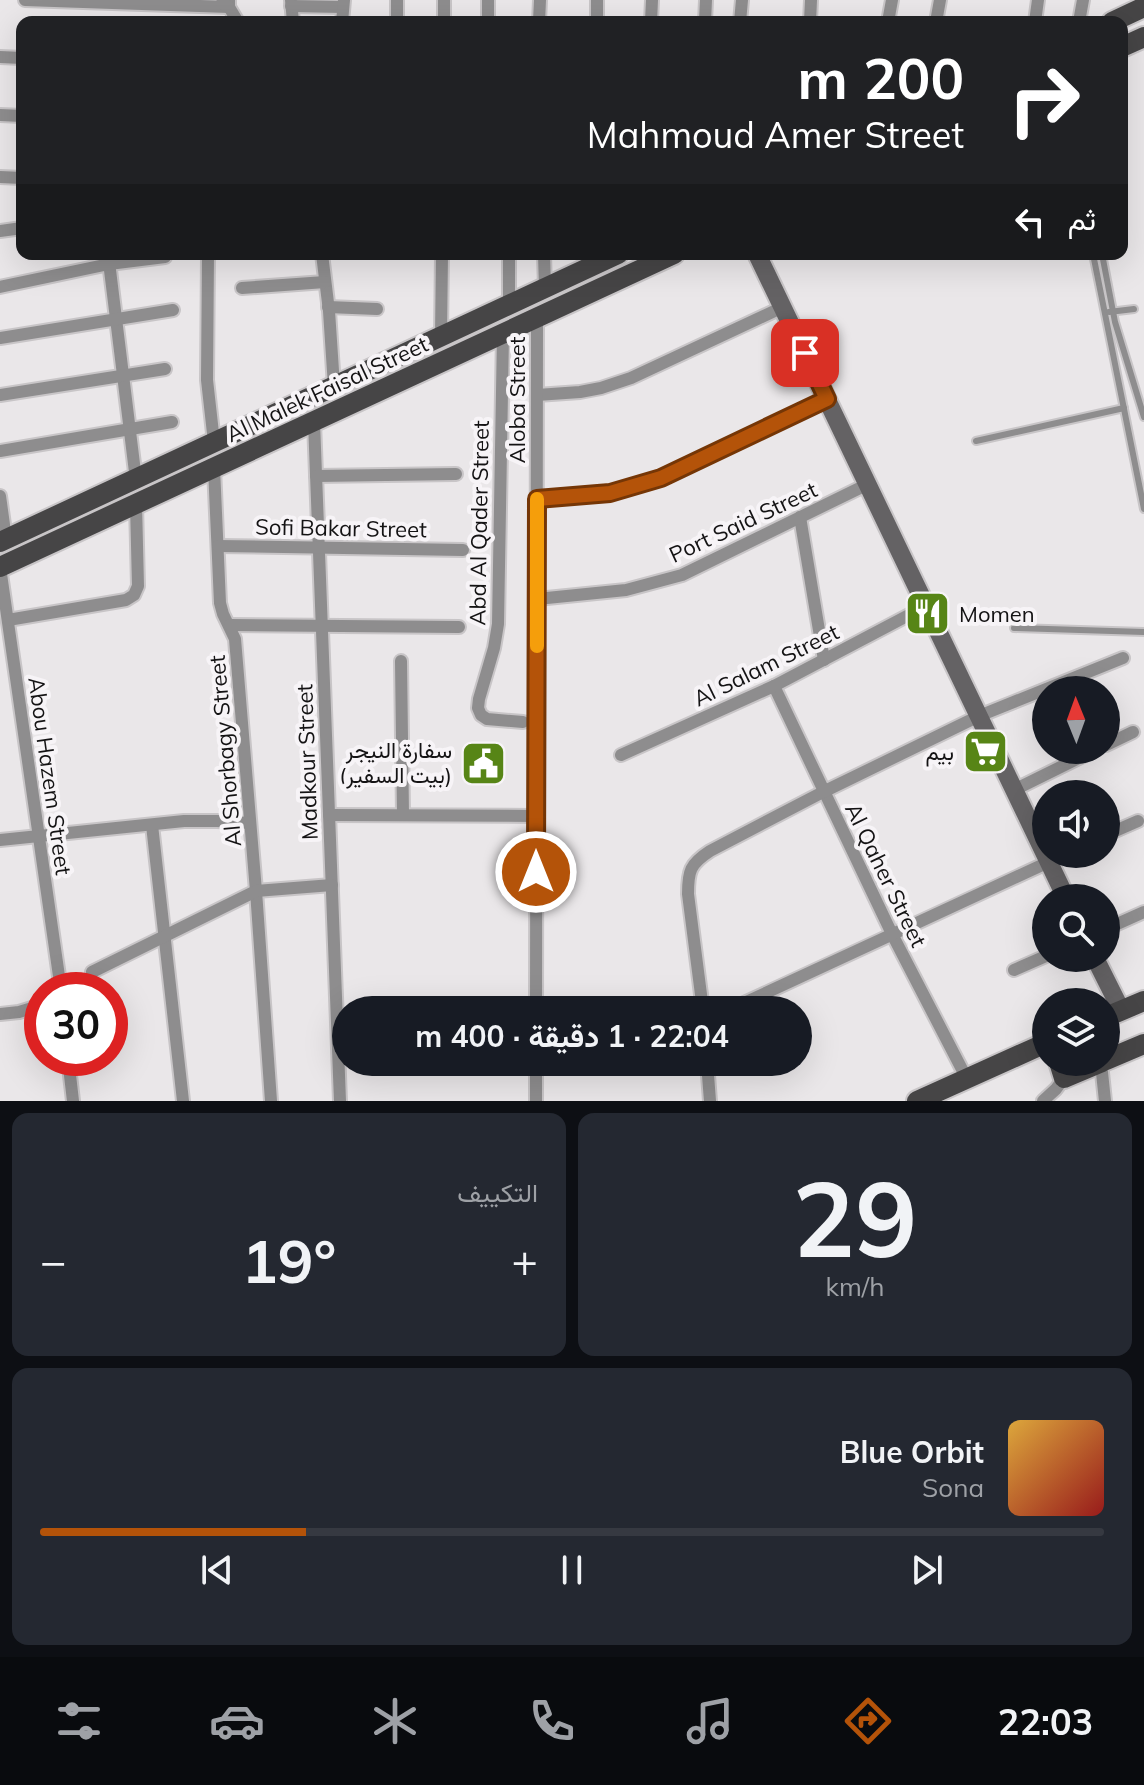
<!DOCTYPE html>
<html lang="ar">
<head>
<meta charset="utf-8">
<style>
  body { margin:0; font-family:Mulish,Vazirmatn,sans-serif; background:#242831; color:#f1f3f6; direction:rtl; height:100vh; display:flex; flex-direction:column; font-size:30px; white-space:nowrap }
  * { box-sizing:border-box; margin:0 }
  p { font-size:26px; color:#9ea1a6 }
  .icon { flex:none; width:44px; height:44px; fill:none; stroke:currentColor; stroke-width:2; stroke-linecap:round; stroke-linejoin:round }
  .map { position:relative; height:1101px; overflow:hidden; direction:ltr }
  .details { display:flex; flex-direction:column; gap:12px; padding:12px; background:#0d0f14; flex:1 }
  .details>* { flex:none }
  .banner { position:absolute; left:16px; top:16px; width:1112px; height:244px; border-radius:16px; box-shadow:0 8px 32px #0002; direction:rtl; background:#202124; color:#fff; overflow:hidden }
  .needle { width:52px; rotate:359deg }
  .controls { position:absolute; left:1032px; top:676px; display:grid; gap:16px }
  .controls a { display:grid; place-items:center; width:88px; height:88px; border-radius:50%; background:#171b24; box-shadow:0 8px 32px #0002; font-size:40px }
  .speed { position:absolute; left:24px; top:972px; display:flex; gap:16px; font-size:40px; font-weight:700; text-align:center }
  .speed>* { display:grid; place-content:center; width:104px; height:104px; border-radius:50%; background:#171b24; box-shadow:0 8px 32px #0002; line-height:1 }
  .speed .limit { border:12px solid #d22; background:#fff; color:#111 }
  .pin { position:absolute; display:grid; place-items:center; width:68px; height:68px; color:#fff; margin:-34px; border-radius:16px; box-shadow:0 4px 12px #0006 }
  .me { position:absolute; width:88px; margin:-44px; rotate:0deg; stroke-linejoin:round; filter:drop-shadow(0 0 6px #0008) }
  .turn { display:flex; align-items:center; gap:28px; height:168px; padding:0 32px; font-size:36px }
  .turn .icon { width:104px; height:104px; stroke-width:2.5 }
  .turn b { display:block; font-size:56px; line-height:68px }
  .then { display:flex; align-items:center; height:76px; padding:0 32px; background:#0003; gap:16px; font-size:30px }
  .big { font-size:60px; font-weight:700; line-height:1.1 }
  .details .widget { flex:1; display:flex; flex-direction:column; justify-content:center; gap:12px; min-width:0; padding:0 28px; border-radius:16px; background:#242831 }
  .details .dial { align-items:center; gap:0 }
  .dial b { font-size:104px; line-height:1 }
  .song { display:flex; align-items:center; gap:24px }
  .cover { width:96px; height:96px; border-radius:12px; background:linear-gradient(135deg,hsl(40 70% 55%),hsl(0 70% 35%)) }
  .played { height:8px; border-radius:4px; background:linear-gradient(90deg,#b45309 25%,#363941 25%) }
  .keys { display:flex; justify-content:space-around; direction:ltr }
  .heat { display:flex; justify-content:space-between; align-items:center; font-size:44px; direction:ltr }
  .details .tiles { flex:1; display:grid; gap:12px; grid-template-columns:1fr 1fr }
  .widget:last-child { grid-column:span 2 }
  .trip { position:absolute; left:332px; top:996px; width:480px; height:80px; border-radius:40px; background:#171b24; box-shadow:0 8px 32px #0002; font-weight:700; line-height:80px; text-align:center; direction:rtl }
  .menu { display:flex; height:128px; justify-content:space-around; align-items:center; background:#090b0e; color:#9ea1a6 }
  .menu .icon { width:56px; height:56px }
  .menu .on { color:#b45309 }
  .menu b { font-size:36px; color:#f1f3f6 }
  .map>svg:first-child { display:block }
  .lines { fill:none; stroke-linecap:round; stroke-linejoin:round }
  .lane-casing { stroke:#c8c5c7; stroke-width:10 }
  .street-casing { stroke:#c8c5c7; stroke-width:16 }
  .secondary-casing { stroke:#c8c5c7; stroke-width:22 }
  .primary-casing { stroke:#c8c5c7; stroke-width:24 }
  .lane { stroke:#8e8d8e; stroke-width:6 }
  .street { stroke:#8e8d8e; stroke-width:12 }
  .secondary { stroke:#646264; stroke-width:18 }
  .primary { stroke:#464546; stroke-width:20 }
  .route-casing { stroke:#753606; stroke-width:20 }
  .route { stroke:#b45309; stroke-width:14 }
  .slow { stroke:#f59e0b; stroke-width:14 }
  .labels { text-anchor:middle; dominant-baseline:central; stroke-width:8; stroke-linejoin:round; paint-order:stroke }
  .street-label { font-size:22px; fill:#141314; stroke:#f7f4f7 }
  .poi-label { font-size:22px; fill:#141314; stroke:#f7f4f7; text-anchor:end }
</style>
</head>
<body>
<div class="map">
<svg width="1144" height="1101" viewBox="0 0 1144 1101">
  <rect width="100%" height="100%" fill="#eae7e9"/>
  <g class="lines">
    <defs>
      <g id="lane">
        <path d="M 1093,254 L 1144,509"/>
        <path d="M 1102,254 L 1115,322 L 1144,417"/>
        <path d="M 1109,312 L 1134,309"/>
        <path d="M 976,441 L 1124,408"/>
        <path d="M 1014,628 L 1144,632"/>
      </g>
      <g id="street">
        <path d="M 25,0 L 229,7 L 229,0"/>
        <path d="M 291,0 L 293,22"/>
        <path d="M 397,0 L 397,22"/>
        <path d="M 488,0 L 488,22"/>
        <path d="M 222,3 L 229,7 L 238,22"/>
        <path d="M 291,6 L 343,7"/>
        <path d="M 342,22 L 344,0"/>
        <path d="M 444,22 L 444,0"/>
        <path d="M 539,22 L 540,0"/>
        <path d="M 597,22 L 597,0"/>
        <path d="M 651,22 L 652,0"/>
        <path d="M 705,22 L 706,0"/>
        <path d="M 740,22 L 742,0"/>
        <path d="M 810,22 L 811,0"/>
        <path d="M 888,22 L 892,0"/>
        <path d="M 936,22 L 940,0"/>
        <path d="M 1035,22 L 1038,0"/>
        <path d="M 1079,22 L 1083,0"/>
        <path d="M 0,57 L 22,58"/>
        <path d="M 0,115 L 22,116"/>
        <path d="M 0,177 L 22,178"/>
        <path d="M 0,231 L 22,228"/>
        <path d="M 108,254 L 136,480"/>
        <path d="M 208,254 L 207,380 L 214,442"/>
        <path d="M 322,254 L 329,311 L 334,386"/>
        <path d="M 544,254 L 545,288"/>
        <path d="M 0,287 L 109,264 L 165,257"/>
        <path d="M 242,288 L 325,282"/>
        <path d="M 509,304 L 509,254"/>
        <path d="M 328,307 L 377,309"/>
        <path d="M 503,334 L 498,624 L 494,648 L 479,699 L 478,708 L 481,715 L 487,719 L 523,722"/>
        <path d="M 441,336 L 442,254"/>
        <path d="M 0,338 L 173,310"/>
        <path d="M 0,395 L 165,369"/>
        <path d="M 537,395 L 580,392 L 601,388 L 631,378 L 783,307"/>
        <path d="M 314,422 L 340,1101"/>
        <path d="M 0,451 L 172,422"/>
        <path d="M 214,468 L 220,603 L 223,614 L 235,639 L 256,891 L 271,1101"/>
        <path d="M 316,476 L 456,474"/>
        <path d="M 0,496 L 6,539"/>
        <path d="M 537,499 L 610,493 L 661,478 L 827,399"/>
        <path d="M 800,517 L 824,660"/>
        <path d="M 218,546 L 463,550"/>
        <path d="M 0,567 L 61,990"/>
        <path d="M 537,599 L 626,590 L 682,575 L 868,484"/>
        <path d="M 8,620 L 126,600 L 134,595 L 138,586 L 136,504"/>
        <path d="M 230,625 L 459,627"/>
        <path d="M 401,661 L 403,815"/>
        <path d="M 774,686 L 892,934 L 967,1079"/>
        <path d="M 1106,745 L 1133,732"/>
        <path d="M 621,755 L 774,686 L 926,606"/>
        <path d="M 1014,790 L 1095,750"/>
        <path d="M 329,815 L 536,816"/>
        <path d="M 152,825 L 183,1101"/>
        <path d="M 1106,835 L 1138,821"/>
        <path d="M 0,840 L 184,821 L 217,821 L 250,823"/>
        <path d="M 1106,929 L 1144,912"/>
        <path d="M 1014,970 L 1046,956"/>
        <path d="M 92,972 L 256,891 L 332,885"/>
        <path d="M 536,1010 L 537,318"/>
        <path d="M 703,1010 L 688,894 C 688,871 690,864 710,851 L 823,792 L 979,716 L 1123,658"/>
        <path d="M 729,1010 L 1066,854"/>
        <path d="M 0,1014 L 19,1012 L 42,1005"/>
        <path d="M 68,1058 L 73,1101"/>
        <path d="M 707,1062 L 710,1101"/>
        <path d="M 1101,1063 L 1105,1101"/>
        <path d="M 536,1101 L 536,1062"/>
        <path d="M 1043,1101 L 1056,1089 L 1064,1078"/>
      </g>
      <g id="secondary">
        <path d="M 757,254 L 1066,898"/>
        <path d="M 1095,958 L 1121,1010"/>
      </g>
      <g id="primary">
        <path d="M 1112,22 L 1144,7"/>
        <path d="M 1122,47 L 1144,37"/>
        <path d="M 0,542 L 618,254"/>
        <path d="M 0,567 L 674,254"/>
        <path d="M 1106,1017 L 1144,1001"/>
        <path d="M 1106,1060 L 1144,1044"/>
        <path d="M 1059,1062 L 1064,1078 L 1102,1062"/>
        <path d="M 917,1101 L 1046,1043"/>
      </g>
    </defs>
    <!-- lane casing -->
    <use href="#lane" class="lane-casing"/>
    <!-- street casing -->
    <use href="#street" class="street-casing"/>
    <!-- secondary casing -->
    <use href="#secondary" class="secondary-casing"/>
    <!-- primary casing -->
    <use href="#primary" class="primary-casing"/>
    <!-- lane -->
    <use href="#lane" class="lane"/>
    <!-- street -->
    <use href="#street" class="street"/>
    <!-- secondary -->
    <use href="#secondary" class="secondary"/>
    <!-- primary -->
    <use href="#primary" class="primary"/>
  </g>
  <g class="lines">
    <defs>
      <path id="route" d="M 536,872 L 537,499 L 610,493 L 661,478 L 827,399 L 805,353"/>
    </defs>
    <!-- route casing -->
    <use href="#route" class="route-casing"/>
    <!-- route -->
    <use href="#route" class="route"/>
    <!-- slow -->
    <path class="slow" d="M 537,499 L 537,646"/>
  </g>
  <!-- icons -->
  <defs>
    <symbol id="restaurant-square" viewBox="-11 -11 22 22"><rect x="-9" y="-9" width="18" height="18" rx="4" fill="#578516" stroke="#f7f4f7"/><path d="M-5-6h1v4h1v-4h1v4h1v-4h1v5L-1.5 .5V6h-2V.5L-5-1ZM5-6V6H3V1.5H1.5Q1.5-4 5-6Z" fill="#fff"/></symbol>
    <symbol id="supermarket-square" viewBox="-11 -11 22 22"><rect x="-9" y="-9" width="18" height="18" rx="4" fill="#578516" stroke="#f7f4f7"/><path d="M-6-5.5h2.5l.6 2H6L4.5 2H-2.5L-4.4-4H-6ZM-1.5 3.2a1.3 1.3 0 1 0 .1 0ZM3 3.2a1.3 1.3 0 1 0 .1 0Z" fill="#fff"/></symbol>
    <symbol id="civic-square" viewBox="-11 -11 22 22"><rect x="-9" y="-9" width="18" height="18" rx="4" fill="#578516" stroke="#f7f4f7"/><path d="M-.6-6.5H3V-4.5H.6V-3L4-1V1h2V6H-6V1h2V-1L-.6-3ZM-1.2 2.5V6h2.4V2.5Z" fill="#fff"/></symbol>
  </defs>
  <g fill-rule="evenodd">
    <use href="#restaurant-square" x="902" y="588" width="51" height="51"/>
    <use href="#supermarket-square" x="960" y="726" width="51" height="51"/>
    <use href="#civic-square" x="458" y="738" width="51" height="51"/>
  </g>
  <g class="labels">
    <!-- street labels -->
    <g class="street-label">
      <text transform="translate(327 389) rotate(-25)">Al Malek Faisal Street</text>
      <text transform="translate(517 400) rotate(-90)">Aloba Street</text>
      <text transform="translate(743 522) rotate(-25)">Port Said Street</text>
      <text transform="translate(479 523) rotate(-89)">Abd Al Qader Street</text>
      <text transform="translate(341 528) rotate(1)">Sofi Bakar Street</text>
      <text transform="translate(766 665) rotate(-26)">Al Salam Street</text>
      <text transform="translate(225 751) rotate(-95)">Al Shorbagy Street</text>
      <text transform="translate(307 762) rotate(-92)">Madkour Street</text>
      <text transform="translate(50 776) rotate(82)">Abou Hazem Street</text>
      <text transform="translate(886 875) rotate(64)">Al Qaher Street</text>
    </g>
    <!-- poi labels -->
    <g class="poi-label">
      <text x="959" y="614" text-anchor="start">Momen</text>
      <text x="452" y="750">سفارة النيجر<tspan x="452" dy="25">(بيت السفير)</tspan></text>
      <text x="954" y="752">بيم</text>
    </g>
  </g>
</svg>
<div class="controls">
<a><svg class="needle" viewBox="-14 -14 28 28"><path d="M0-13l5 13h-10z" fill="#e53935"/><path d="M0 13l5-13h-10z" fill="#9ea1a6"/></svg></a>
<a><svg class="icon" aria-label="sound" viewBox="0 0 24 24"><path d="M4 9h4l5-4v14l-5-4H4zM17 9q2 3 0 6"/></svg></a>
<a><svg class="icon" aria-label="search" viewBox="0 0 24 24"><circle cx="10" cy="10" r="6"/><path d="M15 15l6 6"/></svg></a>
<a><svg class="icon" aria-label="layers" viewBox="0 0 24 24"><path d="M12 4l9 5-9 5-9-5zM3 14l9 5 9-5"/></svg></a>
</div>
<div class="speed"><div class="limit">30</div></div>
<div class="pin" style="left:805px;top:353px;background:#d93025"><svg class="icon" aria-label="arrive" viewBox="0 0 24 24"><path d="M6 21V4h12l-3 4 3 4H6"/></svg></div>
<svg class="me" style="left:536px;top:872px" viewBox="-20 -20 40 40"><circle r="17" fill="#b45309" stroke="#fff" stroke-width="3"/><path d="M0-11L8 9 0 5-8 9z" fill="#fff"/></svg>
<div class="trip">22:04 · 1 دقيقة · 400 m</div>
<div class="banner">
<div class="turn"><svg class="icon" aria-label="right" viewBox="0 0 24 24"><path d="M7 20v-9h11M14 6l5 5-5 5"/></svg><div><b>200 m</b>Mahmoud Amer Street</div></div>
<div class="then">ثم<svg class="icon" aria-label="left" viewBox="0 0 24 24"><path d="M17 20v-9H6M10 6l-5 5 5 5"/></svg></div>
</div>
</div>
<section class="details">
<div class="tiles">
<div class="widget dial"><b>29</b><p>km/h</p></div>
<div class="widget"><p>التكييف</p>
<div class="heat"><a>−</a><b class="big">19°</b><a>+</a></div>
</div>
<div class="widget">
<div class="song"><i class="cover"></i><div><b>Blue Orbit</b><p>Sona</p></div></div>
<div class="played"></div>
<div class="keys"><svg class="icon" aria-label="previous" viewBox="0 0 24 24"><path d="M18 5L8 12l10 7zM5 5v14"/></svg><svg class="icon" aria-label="pause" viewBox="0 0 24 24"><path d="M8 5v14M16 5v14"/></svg><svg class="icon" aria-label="next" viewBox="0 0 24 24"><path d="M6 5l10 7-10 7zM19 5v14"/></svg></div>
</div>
</div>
</section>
<nav class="menu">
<b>22:03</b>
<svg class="icon on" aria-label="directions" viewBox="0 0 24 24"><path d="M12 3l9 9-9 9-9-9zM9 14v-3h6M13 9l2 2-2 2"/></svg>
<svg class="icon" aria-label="music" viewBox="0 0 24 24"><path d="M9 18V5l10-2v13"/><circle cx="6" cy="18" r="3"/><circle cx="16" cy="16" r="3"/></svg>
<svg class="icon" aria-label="phone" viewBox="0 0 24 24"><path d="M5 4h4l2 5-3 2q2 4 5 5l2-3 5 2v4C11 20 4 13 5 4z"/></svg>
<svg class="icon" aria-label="climate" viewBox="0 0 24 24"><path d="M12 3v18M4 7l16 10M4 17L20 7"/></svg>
<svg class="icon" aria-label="car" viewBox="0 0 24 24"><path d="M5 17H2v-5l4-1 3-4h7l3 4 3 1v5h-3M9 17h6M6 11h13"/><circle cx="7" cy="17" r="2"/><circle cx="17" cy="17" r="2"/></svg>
<svg class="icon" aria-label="filters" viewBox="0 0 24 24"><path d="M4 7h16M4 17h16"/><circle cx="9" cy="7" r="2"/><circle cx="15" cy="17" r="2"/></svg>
</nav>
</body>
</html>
